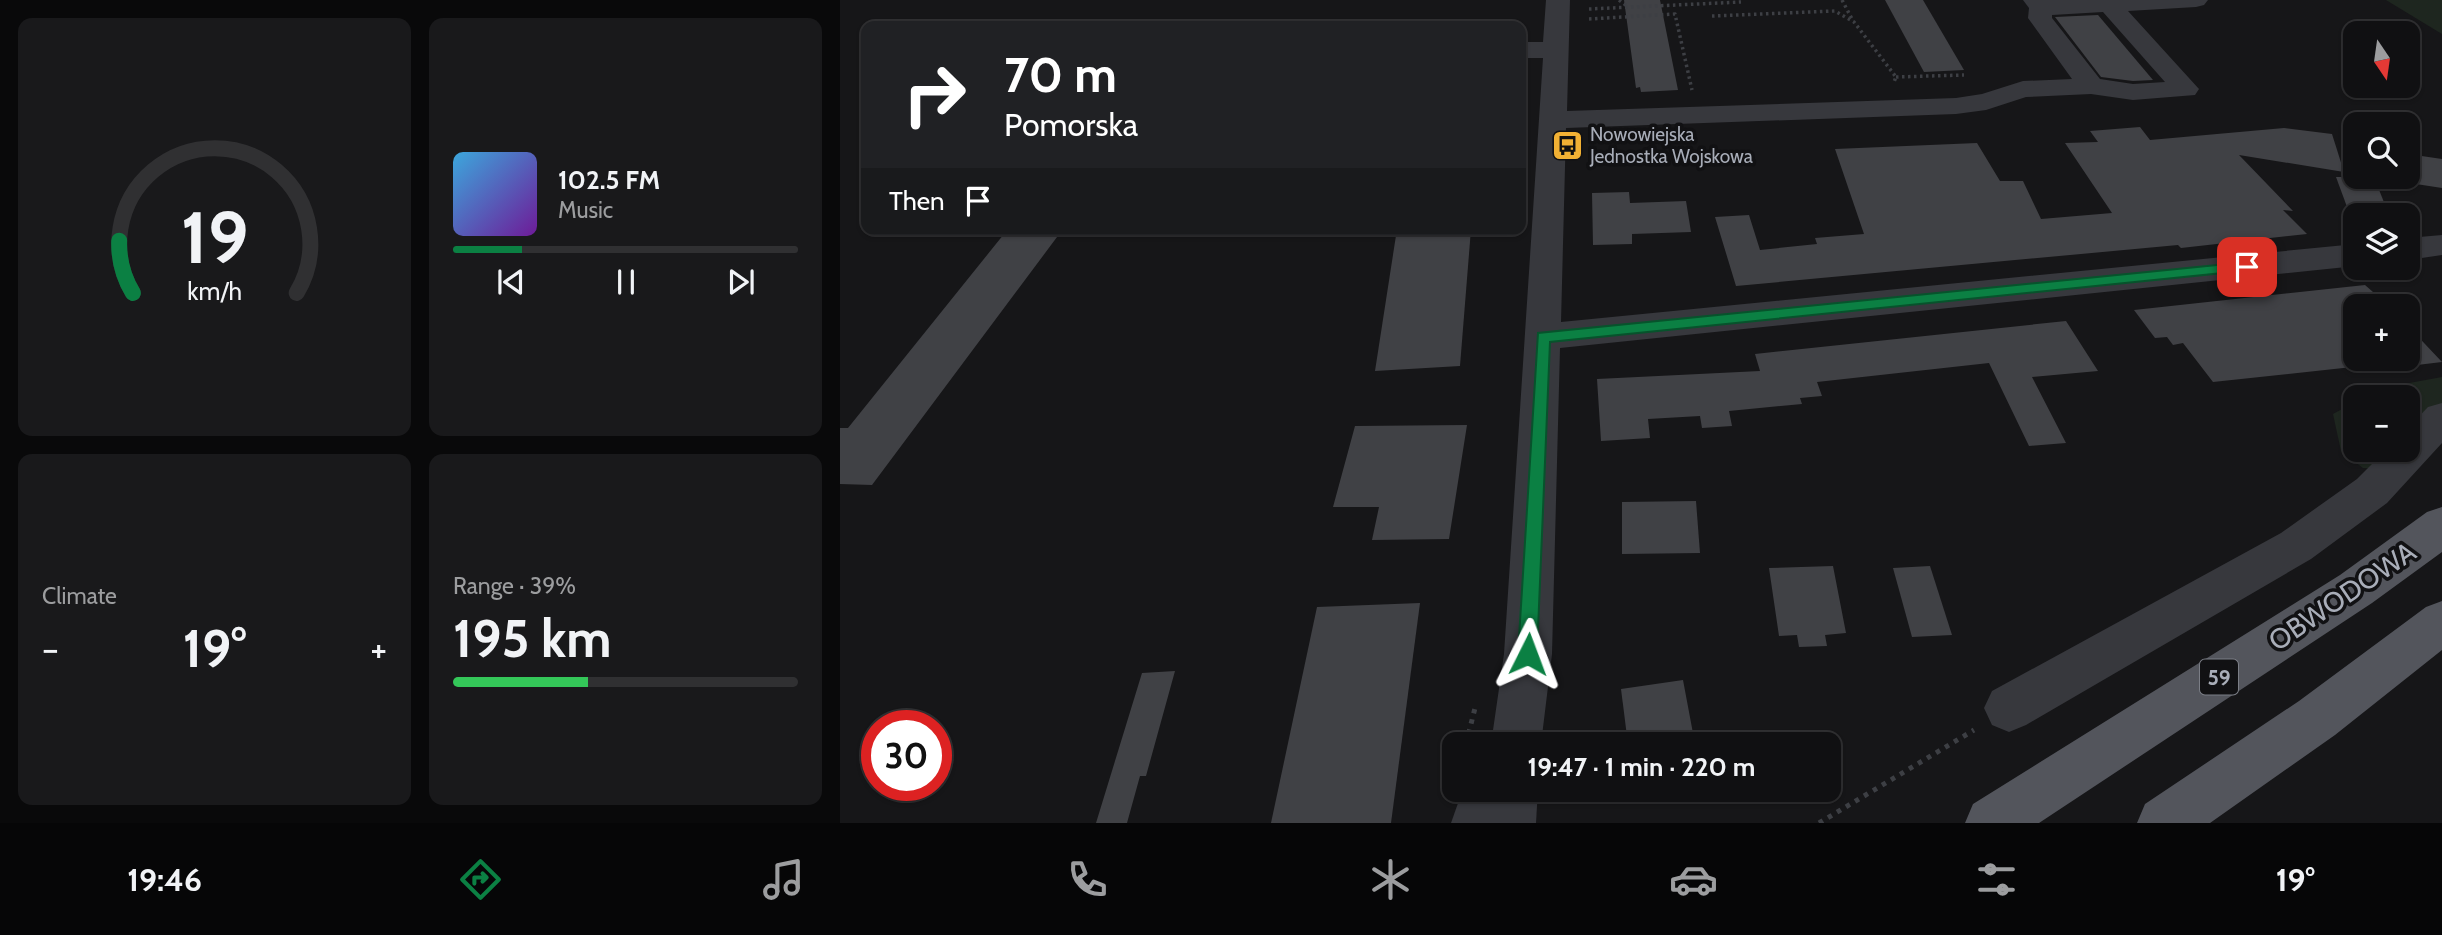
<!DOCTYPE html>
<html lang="en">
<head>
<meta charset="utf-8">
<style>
  body { margin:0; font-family:Cabin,sans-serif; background:#19191b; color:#f1f3f6; height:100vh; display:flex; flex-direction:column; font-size:26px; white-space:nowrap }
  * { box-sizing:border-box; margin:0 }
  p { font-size:23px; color:#9c9d9f }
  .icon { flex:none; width:38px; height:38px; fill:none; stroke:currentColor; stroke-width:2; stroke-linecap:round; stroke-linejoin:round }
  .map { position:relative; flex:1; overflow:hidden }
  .side { display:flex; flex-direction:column; gap:18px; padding:18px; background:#09090a; width:840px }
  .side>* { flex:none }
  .banner { position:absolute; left:21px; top:21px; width:665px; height:214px; border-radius:14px; box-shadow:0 2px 5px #0004,0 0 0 2px #303032; background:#202124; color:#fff; overflow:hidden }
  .needle { width:46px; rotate:167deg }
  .fabs { position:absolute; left:1503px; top:21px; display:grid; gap:14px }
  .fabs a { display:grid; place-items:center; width:77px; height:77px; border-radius:14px; background:#101012; box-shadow:0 2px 5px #0004,0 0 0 2px #303032; font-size:35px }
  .speed { position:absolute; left:21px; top:710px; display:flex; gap:14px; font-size:35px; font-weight:700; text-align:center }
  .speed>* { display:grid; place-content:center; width:91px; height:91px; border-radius:50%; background:#101012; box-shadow:0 2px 5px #0004,0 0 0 2px #303032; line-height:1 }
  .speed .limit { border:10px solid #d22; background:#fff; color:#111 }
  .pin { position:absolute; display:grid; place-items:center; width:60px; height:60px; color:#fff; margin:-30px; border-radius:14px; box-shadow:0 4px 10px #0006 }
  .me { position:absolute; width:77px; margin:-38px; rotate:3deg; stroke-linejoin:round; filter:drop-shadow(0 0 5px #0008) }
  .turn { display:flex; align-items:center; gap:24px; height:147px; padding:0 28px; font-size:32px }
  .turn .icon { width:91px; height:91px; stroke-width:2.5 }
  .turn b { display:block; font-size:49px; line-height:60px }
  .then { display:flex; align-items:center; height:66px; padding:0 28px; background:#0003; gap:14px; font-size:26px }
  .big { font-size:52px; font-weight:700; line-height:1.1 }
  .side .card { flex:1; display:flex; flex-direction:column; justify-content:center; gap:10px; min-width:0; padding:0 24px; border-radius:14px; background:#19191b }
  .side .dial { align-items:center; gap:0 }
  .dial svg { height:182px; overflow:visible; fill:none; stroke:#303032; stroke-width:7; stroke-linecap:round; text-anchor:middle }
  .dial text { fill:#f1f3f6; stroke:none }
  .song { display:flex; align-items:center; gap:21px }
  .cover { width:84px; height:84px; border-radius:10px; background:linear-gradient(135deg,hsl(200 70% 55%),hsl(280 70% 35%)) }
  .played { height:7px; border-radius:4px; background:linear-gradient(90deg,#0b8043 20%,#303032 20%) }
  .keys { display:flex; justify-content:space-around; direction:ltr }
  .heat { display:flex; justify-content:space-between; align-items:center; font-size:38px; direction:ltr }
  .charge { height:10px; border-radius:5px; background:linear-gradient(90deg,#34c759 39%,#303032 0) }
  .side .tiles { flex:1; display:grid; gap:18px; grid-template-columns:repeat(2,1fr) }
  .trip { position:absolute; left:602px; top:732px; width:399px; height:70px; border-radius:14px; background:#101012; box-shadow:0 2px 5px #0004,0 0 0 2px #303032; font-weight:700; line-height:70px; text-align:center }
  .tabs { display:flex; height:112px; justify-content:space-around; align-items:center; background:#060607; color:#9c9d9f }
  .tabs .icon { width:49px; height:49px }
  .tabs .on { color:#0b8043 }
  .tabs b { font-size:32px; color:#f1f3f6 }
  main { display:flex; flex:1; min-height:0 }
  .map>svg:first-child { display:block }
  .green { fill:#1e261f }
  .building { fill:#404145 }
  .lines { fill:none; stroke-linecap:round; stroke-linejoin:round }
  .path-far1 { stroke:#3d3f44; stroke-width:3.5; stroke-dasharray:2.5 3.5; stroke-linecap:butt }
  .path { stroke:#3d3f44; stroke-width:5; stroke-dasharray:4.5 6; stroke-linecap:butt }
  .minor { fill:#37383d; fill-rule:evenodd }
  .major { fill:#53555c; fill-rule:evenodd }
  .route { fill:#0b8043; stroke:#07532c; stroke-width:2 }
  .labels { text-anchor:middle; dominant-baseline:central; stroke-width:7; stroke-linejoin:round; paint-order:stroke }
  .far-poi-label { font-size:19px; fill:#a8adb8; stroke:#111113; text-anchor:start }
  .shield { fill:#111113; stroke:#7b7e86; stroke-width:2 }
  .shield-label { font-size:21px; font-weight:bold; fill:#a8adb8 }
  .near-street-label { font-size:28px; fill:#a8adb8; stroke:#111113 }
</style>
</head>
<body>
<main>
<section class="side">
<div class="tiles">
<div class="card dial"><svg viewBox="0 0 100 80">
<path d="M14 69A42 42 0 1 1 86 69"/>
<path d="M14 69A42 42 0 0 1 8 46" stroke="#0b8043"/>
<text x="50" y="56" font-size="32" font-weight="700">19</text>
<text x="50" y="72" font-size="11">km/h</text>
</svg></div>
<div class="card">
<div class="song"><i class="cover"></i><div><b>102.5 FM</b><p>Music</p></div></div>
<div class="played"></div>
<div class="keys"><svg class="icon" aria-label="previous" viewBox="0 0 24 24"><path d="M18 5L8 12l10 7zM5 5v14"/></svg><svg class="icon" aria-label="pause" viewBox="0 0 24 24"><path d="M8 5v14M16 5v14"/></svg><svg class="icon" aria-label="next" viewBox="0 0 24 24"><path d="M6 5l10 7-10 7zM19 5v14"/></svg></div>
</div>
<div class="card"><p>Climate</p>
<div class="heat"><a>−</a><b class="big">19°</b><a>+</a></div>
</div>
<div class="card"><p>Range · 39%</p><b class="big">195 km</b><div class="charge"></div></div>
</div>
</section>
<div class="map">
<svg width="1602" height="823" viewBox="0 0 1602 823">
  <rect width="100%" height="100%" fill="#161618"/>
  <!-- green -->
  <g class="green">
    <path d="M 1546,0 L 1602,0 L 1602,34 Z"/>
    <path d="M 1602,377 L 1602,437 L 1555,470 L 1523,468 L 1501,451 L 1493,414 L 1515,402 L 1516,450 L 1568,450 L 1568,397 L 1525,397 L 1542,388 Z"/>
  </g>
  <!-- building -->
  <g class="building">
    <path d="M 784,0 L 820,0 L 838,90 L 801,92 L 800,87 L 796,88 Z"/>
    <path d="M 1045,0 L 1083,0 L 1124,70 L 1084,72 Z"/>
    <path d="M 1258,15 L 1313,80 L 1293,81 L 1261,77 L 1215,17 Z"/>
    <path d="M 1300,127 L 1310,140 L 1444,128 L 1492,134 L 1504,172 L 1399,155 L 1453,211 L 1443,210 L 1467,234 L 1341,248 L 1338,245 L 896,286 L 875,217 L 909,215 L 920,250 L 977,244 L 975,238 L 1024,234 L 995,149 L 1137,143 L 1160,181 L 1183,181 L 1201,219 L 1272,213 L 1225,143 L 1258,142 L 1250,131 Z"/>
    <path d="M 1568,154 L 1602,159 L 1602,188 L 1576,184 L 1568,164 Z"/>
    <path d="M 1496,177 L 1534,177 L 1549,215 L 1510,215 Z"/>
    <path d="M 789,192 L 790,203 L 846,201 L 851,232 L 792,234 L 792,244 L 753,245 L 752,193 Z"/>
    <path d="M 168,229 L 223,229 L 32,485 L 0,484 L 0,428 L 8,428 Z"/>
    <path d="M 557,229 L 631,229 L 620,366 L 535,371 Z"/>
    <path d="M 1525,285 L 1549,306 L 1516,306 L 1516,359 L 1568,359 L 1568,326 L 1602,362 L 1544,369 L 1540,364 L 1373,382 L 1343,343 L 1333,345 L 1327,337 L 1315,338 L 1294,310 Z"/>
    <path d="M 1226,321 L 1258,371 L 1192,377 L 1226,443 L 1189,446 L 1149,363 L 977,382 L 982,396 L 960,398 L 962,404 L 889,411 L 892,426 L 862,428 L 860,416 L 808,419 L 810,438 L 761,441 L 757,379 L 920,371 L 915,354 Z"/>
    <path d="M 627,425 L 609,539 L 532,540 L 539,507 L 493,507 L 515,426 Z"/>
    <path d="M 856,501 L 860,553 L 782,554 L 782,502 Z"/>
    <path d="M 993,566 L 1006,633 L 985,635 L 987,646 L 959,647 L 957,635 L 939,636 L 929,568 Z"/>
    <path d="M 1090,566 L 1112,635 L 1072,637 L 1053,568 Z"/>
    <path d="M 580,603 L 551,823 L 431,823 L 477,607 Z"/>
    <path d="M 335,671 L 306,776 L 300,776 L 287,823 L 256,823 L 302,673 Z"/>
    <path d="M 843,680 L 855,744 L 788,744 L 781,689 Z"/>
  </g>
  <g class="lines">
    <!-- path-far1 -->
    <g class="path-far1">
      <path d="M 779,0 L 787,6"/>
      <path d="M 1002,0 L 1012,19"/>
      <path d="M 749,9 L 901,2"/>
      <path d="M 872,16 L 995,11 L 1014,22 L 1056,77 L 1054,82"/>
      <path d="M 749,19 L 835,14 L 852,90"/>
      <path d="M 1056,77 L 1124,75"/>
    </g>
    <!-- path -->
    <g class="path">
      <path d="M 626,744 L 635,708"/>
      <path d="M 979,823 L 1134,730"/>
    </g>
    <!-- minor -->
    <g class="minor">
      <path d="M 706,0 L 730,0 L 727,111 L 1116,98 L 1142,94 L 1183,81 L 1232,79 L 1188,18 L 1189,8 L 1183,0 L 1368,0 L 1364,5 L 1356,7 L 1288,11 L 1359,89 L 1355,95 L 1293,100 L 1251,94 L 1186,97 L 1146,110 L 1116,114 L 726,128 L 721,322 L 1516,244 L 1516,266 L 720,348 L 712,654 L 701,744 L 651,744 L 664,654 L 703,58 L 681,58 L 681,42 L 703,42 ZM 1263,12 L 1325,82 L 1293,84 L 1260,79 L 1212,18 L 1212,15 Z"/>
      <path d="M 1602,235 L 1602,255 L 1568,260 L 1568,238 Z"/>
      <path d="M 1602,403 L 1602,443 L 1547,503 L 1471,559 L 1186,725 L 1169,732 L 1152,725 L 1144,708 L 1152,691 L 1441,533 L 1517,479 L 1546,450 L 1568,450 L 1568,428 L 1588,407 Z"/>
      <path d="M 623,789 L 698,789 L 696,823 L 611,823 Z"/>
    </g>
    <!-- major -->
    <g class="major">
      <path d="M 1602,507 L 1602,552 L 1532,603 L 1199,823 L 1125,823 L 1133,804 L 1500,575 L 1587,512 Z"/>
      <path d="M 1602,601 L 1602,650 L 1495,735 L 1370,823 L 1297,823 L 1305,804 L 1459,701 L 1586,607 Z"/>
    </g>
  </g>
  <!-- route -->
  <path class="route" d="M 1407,262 L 1412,264 L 1412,270 L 710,342 L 697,654 L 694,660 L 688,663 L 681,660 L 678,654 L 698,333 Z"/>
  <!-- icons -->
  <defs>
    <symbol id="bus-square" viewBox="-11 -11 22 22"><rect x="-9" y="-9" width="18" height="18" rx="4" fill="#f2b134" stroke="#111113"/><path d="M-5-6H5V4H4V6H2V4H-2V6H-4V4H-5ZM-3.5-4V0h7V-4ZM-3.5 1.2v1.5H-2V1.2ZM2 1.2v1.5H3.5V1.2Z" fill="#111"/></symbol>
  </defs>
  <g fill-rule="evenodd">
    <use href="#bus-square" x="710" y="128" width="35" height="35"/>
  </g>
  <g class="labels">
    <!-- far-poi labels -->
    <g class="far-poi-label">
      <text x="750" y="134">Nowowiejska<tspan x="750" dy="22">Jednostka Wojskowa</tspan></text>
    </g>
    <!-- shield labels -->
    <rect class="shield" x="1360" y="659.5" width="38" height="35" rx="5"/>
    <g class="shield-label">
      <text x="1379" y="677">59</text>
    </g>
    <!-- near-street labels -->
    <g class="near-street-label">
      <text transform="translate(1502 596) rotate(-34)">OBWODOWA</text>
    </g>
  </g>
</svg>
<div class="fabs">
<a><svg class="needle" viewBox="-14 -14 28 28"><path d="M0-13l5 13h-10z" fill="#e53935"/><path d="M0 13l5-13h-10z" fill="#9c9d9f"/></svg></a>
<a><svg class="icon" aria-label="search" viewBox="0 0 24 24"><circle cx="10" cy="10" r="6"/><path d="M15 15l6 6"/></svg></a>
<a><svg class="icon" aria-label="layers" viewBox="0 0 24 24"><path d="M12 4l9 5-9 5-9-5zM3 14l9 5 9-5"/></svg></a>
<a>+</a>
<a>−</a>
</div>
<div class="speed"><div class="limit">30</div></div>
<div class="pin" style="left:1407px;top:267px;background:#d93025"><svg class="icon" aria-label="arrive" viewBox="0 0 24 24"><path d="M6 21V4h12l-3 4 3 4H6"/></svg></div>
<svg class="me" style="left:688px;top:654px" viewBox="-20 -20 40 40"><path d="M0-17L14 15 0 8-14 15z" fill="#0b8043" stroke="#fff" stroke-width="4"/></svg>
<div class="trip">19:47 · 1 min · 220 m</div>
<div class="banner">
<div class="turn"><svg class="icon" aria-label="right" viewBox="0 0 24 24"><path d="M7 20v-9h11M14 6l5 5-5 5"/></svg><div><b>70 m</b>Pomorska</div></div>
<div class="then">Then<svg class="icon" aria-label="arrive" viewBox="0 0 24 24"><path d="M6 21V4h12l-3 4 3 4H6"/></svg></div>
</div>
</div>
</main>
<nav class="tabs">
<b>19:46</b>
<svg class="icon on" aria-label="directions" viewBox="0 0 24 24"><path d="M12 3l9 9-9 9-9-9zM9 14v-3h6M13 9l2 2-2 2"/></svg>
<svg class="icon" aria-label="music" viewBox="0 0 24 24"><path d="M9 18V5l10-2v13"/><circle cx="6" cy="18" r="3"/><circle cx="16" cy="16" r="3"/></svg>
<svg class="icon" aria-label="phone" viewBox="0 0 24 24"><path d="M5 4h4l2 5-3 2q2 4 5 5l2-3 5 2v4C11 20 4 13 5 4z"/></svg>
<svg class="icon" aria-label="climate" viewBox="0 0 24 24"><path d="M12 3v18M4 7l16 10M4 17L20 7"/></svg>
<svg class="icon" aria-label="car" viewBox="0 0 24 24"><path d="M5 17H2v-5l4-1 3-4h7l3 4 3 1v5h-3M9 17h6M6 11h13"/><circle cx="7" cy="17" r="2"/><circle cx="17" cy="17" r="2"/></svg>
<svg class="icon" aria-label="filters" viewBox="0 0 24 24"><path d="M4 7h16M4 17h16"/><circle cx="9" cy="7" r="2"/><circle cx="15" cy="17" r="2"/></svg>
<b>19°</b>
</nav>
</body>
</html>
